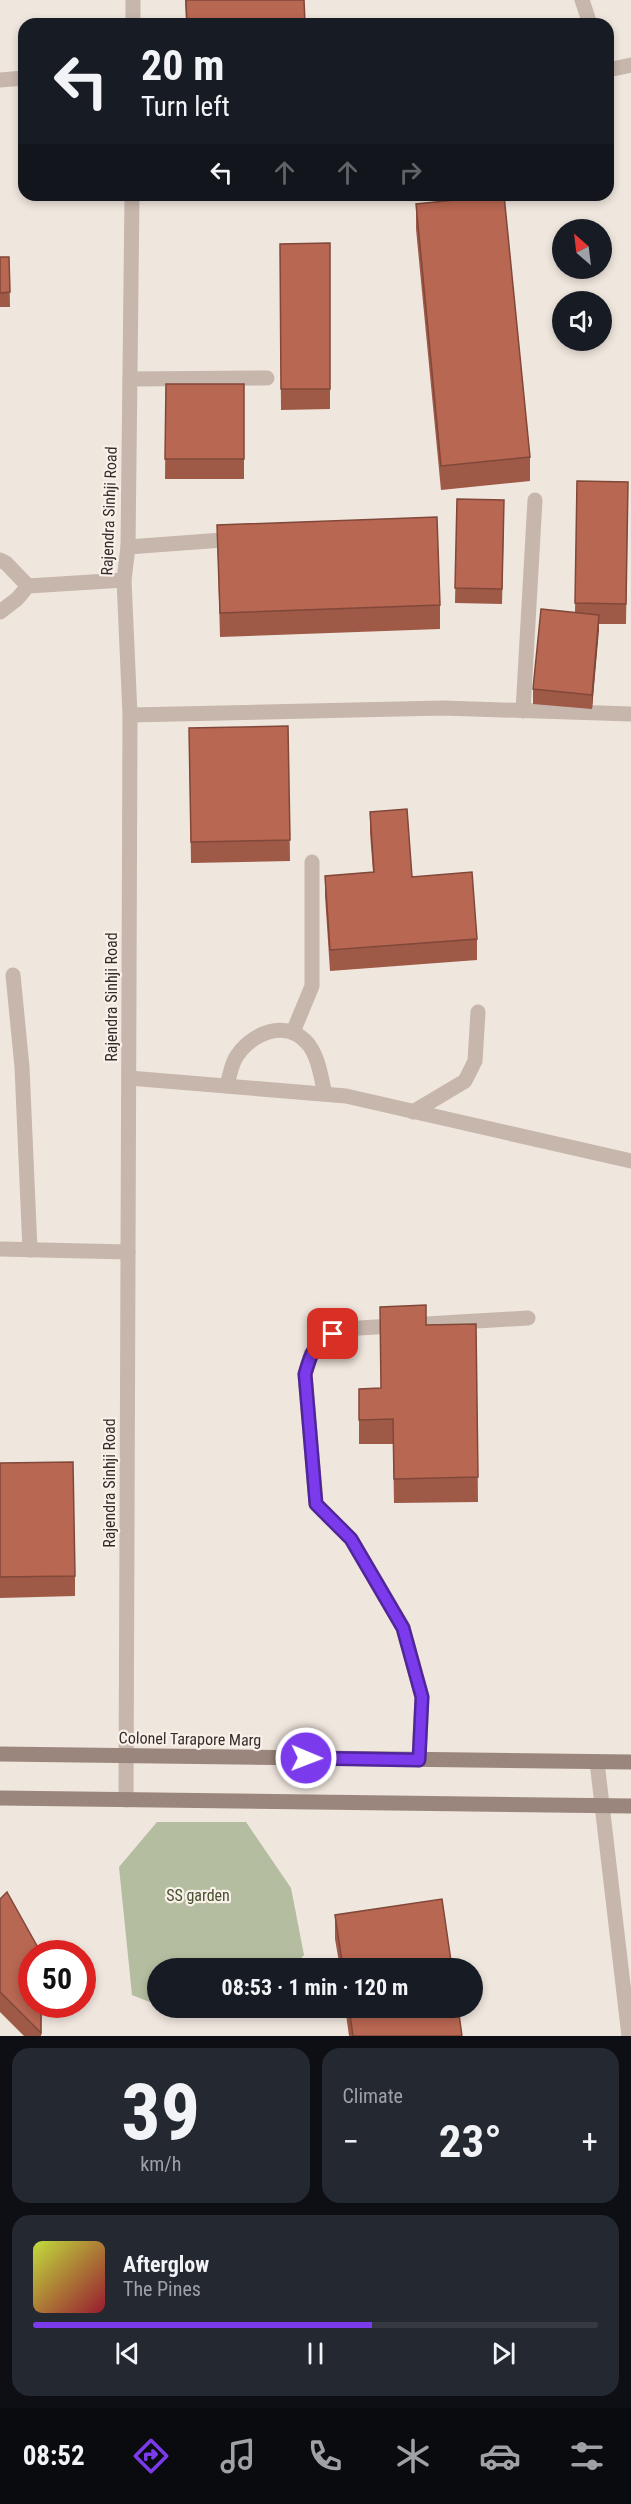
<!DOCTYPE html>
<html lang="en">
<head>
<meta charset="utf-8">
<style>
  body { margin:0; font-family:"Roboto Condensed",sans-serif; background:#242831; color:#f1f3f6; height:100vh; display:flex; flex-direction:column; font-size:22px; white-space:nowrap }
  * { box-sizing:border-box; margin:0 }
  p { font-size:20px; color:#9ea1a6 }
  .icon { flex:none; width:33px; height:33px; fill:none; stroke:currentColor; stroke-width:2; stroke-linecap:round; stroke-linejoin:round }
  .map { position:relative; height:2036px; overflow:hidden }
  .panel { display:flex; flex-direction:column; gap:12px; padding:12px; background:#0d0f14; flex:1 }
  .panel>* { flex:none }
  .guide { position:absolute; left:18px; top:18px; width:596px; height:183px; border-radius:18px; box-shadow:0 3px 9px #0003; background:#171b24; color:#f1f3f6; overflow:hidden }
  .needle { width:39px; rotate:332deg }
  .buttons { position:absolute; left:552px; top:219px; display:grid; gap:12px }
  .buttons a { display:grid; place-items:center; width:60px; height:60px; border-radius:50%; background:#171b24; box-shadow:0 3px 9px #0003; font-size:30px }
  .speed { position:absolute; left:18px; top:1940px; display:flex; gap:12px; font-size:30px; font-weight:700; text-align:center }
  .speed>* { display:grid; place-content:center; width:78px; height:78px; border-radius:50%; background:#171b24; box-shadow:0 3px 9px #0003; line-height:1 }
  .speed .limit { border:9px solid #d22; background:#fff; color:#111 }
  .pin { position:absolute; display:grid; place-items:center; width:51px; height:51px; color:#fff; margin:-26px; border-radius:12px; box-shadow:0 3px 9px #0006 }
  .me { position:absolute; width:66px; margin:-33px; rotate:91deg; stroke-linejoin:round; filter:drop-shadow(0 0 4px #0008) }
  .turn { display:flex; align-items:center; gap:21px; height:126px; padding:0 24px; font-size:27px }
  .turn .icon { width:78px; height:78px; stroke-width:2.5 }
  .turn b { display:block; font-size:42px; line-height:51px }
  .lanes { display:flex; align-items:center; height:57px; padding:0 24px; background:#0003; justify-content:center; gap:30px; direction:ltr }
  .lanes .off { opacity:.35 }
  .big { font-size:45px; font-weight:700; line-height:1.1 }
  .panel .tile { flex:1; display:flex; flex-direction:column; justify-content:center; gap:9px; min-width:0; padding:0 21px; border-radius:18px; background:#242831 }
  .panel .dial { align-items:center; gap:0 }
  .dial b { font-size:78px; line-height:1 }
  .song { display:flex; align-items:center; gap:18px }
  .cover { width:72px; height:72px; border-radius:9px; background:linear-gradient(135deg,hsl(70 70% 55%),hsl(350 70% 35%)) }
  .played { height:6px; border-radius:3px; background:linear-gradient(90deg,#7c3aed 60%,#363941 60%) }
  .keys { display:flex; justify-content:space-around; direction:ltr }
  .heat { display:flex; justify-content:space-between; align-items:center; font-size:33px; direction:ltr }
  .panel .tiles { flex:1; display:grid; gap:12px; grid-template-columns:1fr 1fr }
  .tile:last-child { grid-column:span 2 }
  .trip { position:absolute; left:147px; top:1958px; width:336px; height:60px; border-radius:30px; background:#171b24; box-shadow:0 3px 9px #0003; font-weight:700; line-height:60px; text-align:center }
  .tabs { display:flex; height:96px; justify-content:space-around; align-items:center; background:#090b0e; color:#9ea1a6 }
  .tabs .icon { width:42px; height:42px }
  .tabs .current { color:#7c3aed }
  .tabs b { font-size:27px; color:#f1f3f6 }
  .map>svg:first-child { display:block }
  .green { fill:#b4bd9f }
  .lines { fill:none; stroke-linecap:round; stroke-linejoin:round }
  .service { stroke:#c6b6ab; stroke-width:15 }
  .minor { stroke:#c6b6ab; stroke-width:15 }
  .tertiary { stroke:#c6b6ab; stroke-width:15 }
  .secondary { stroke:#9a867c; stroke-width:15 }
  .wall { fill:#9e5947 }
  .shaded-wall { fill:#814839 }
  .building { fill:#b86752; stroke:#814839; stroke-width:1.5 }
  .route-casing { stroke:#51269a; stroke-width:15 }
  .route { stroke:#7c3aed; stroke-width:10 }
  .labels { text-anchor:middle; dominant-baseline:central; stroke-width:4.5; stroke-linejoin:round; paint-order:stroke }
  .street-label { font-size:16px; fill:#352c29; stroke:#f8f0e9 }
  .park-label { font-size:16px; fill:#465030; stroke:#f8f0e9 }
</style>
</head>
<body>
<div class="map">
<svg width="631" height="2036" viewBox="0 0 631 2036">
  <rect width="100%" height="100%" fill="#efe6dd"/>
  <!-- green -->
  <g class="green">
    <path d="M 157,1822 L 246,1822 L 291,1888 L 304,1955 L 292,1968 L 158,1968 L 157,2005 L 132,1995 L 119,1867 Z"/>
    <path d="M 163,2007 L 206,2007 L 186,2016 Z"/>
  </g>
  <g class="lines">
    <!-- service -->
    <g class="service">
      <path d="M 582,0 L 590,24"/>
      <path d="M 0,80 L 24,78"/>
      <path d="M 130,379 L 267,378"/>
      <path d="M 128,547 L 236,539"/>
      <path d="M 0,560 L 6,563 L 28,586"/>
      <path d="M 0,612 L 17,599 L 28,586 L 124,580"/>
      <path d="M 523,711 L 535,500"/>
      <path d="M 13,975 L 22,1067 L 30,1250"/>
      <path d="M 293,1032 L 312,986 L 312,862"/>
      <path d="M 227,1086 C 229,1077 231,1067 235,1059 C 250,1033 287,1017 309,1045 C 319,1059 321,1078 325,1094"/>
      <path d="M 413,1112 L 465,1081 L 475,1061 L 478,1012"/>
      <path d="M 0,1249 L 128,1252"/>
      <path d="M 419,1760 L 422,1697 L 403,1627 L 351,1539 L 316,1504 L 305,1375 L 311,1354 L 319,1342 L 333,1334 L 359,1328 L 528,1318"/>
    </g>
    <!-- minor -->
    <g class="minor">
      <path d="M 133,24 L 133,0"/>
      <path d="M 608,70 L 631,65"/>
      <path d="M 130,715 L 443,708 L 631,714"/>
      <path d="M 129,1078 L 346,1096 L 631,1161"/>
      <path d="M 126,1800 L 130,715 L 124,580 L 128,547 L 132,195"/>
    </g>
    <!-- tertiary -->
    <path class="tertiary" d="M 597,1762 L 629,2036"/>
    <!-- secondary -->
    <g class="secondary">
      <path d="M 0,1754 L 631,1762"/>
      <path d="M 0,1798 L 631,1806"/>
    </g>
  </g>
  <!-- wall -->
  <g class="wall">
    <path d="M 185,0 L 304,0 L 305,24 L 186,24 Z"/>
    <path d="M 416,204 L 530,457 L 530,481 L 441,490 L 416,229 Z"/>
    <path d="M 330,243 L 330,409 L 281,410 L 280,244 Z"/>
    <path d="M 0,257 L 9,257 L 10,307 L 0,307 Z"/>
    <path d="M 166,384 L 244,384 L 244,479 L 165,479 Z"/>
    <path d="M 577,481 L 628,482 L 626,624 L 599,624 L 592,709 L 533,704 L 533,689 L 575,613 Z"/>
    <path d="M 457,499 L 504,515 L 502,604 L 455,603 Z"/>
    <path d="M 217,525 L 440,605 L 440,629 L 220,637 Z"/>
    <path d="M 288,726 L 290,861 L 191,863 L 189,728 Z"/>
    <path d="M 370,812 L 412,877 L 477,939 L 477,960 L 330,971 L 325,896 L 325,876 L 373,872 L 370,833 Z"/>
    <path d="M 476,1324 L 478,1502 L 394,1503 L 393,1444 L 359,1444 L 359,1389 L 381,1388 L 426,1325 Z"/>
    <path d="M 0,1463 L 75,1576 L 75,1596 L 0,1598 Z"/>
    <path d="M 0,1899 L 42,2004 L 41,2036 L 24,2036 L 0,2012 Z"/>
    <path d="M 335,1915 L 452,1968 L 340,1968 L 335,1939 Z"/>
    <path d="M 345,2007 L 458,2007 L 462,2036 L 349,2036 Z"/>
  </g>
  <!-- shaded-wall -->
  <path class="shaded-wall" d="M 599,615 L 599,630 L 592,709 L 592,695 Z"/>
  <!-- building -->
  <g class="building">
    <path d="M 186,0 L 304,0 L 305,24 L 187,24 Z"/>
    <path d="M 504,195 L 530,457 L 441,466 L 416,204 Z"/>
    <path d="M 330,243 L 330,389 L 281,389 L 280,244 Z"/>
    <path d="M 0,257 L 9,257 L 10,292 L 0,293 Z"/>
    <path d="M 166,384 L 244,384 L 244,459 L 165,459 Z"/>
    <path d="M 577,481 L 628,482 L 626,604 L 575,603 Z"/>
    <path d="M 457,499 L 504,500 L 502,589 L 455,588 Z"/>
    <path d="M 437,517 L 440,605 L 220,613 L 217,525 Z"/>
    <path d="M 541,609 L 599,615 L 592,695 L 533,689 Z"/>
    <path d="M 288,726 L 290,840 L 191,842 L 189,728 Z"/>
    <path d="M 407,809 L 412,877 L 472,872 L 477,939 L 330,950 L 325,876 L 374,872 L 370,812 Z"/>
    <path d="M 426,1305 L 426,1325 L 476,1324 L 478,1477 L 394,1479 L 393,1419 L 359,1420 L 359,1389 L 381,1388 L 380,1307 Z"/>
    <path d="M 73,1462 L 75,1576 L 0,1577 L 0,1463 Z"/>
    <path d="M 7,1892 L 41,1953 L 32,1953 L 32,2004 L 41,2004 L 41,2033 L 0,1992 L 0,1899 Z"/>
    <path d="M 442,1899 L 452,1968 L 343,1968 L 335,1915 Z"/>
    <path d="M 349,2007 L 458,2007 L 462,2036 L 353,2036 Z"/>
  </g>
  <g class="lines">
    <defs>
      <path id="route" d="M 306,1758 L 419,1760 L 422,1697 L 403,1628 L 351,1539 L 316,1504 L 305,1374 C 311,1353 313,1346 333,1334"/>
    </defs>
    <!-- route casing -->
    <use href="#route" class="route-casing"/>
    <!-- route -->
    <use href="#route" class="route"/>
  </g>
  <g class="labels">
    <!-- street labels -->
    <g class="street-label">
      <text transform="translate(109 511) rotate(-88)">Rajendra Sinhji Road</text>
      <text transform="translate(111 997) rotate(-90)">Rajendra Sinhji Road</text>
      <text transform="translate(109 1483) rotate(-90)">Rajendra Sinhji Road</text>
      <text transform="translate(190 1739) rotate(1)">Colonel Tarapore Marg</text>
    </g>
    <!-- park labels -->
    <g class="park-label">
      <text x="198" y="1895">SS garden</text>
    </g>
  </g>
</svg>
<div class="buttons">
<a><svg class="needle" viewBox="-14 -14 28 28"><path d="M0-13l5 13h-10z" fill="#e53935"/><path d="M0 13l5-13h-10z" fill="#9ea1a6"/></svg></a>
<a><svg class="icon" aria-label="sound" viewBox="0 0 24 24"><path d="M4 9h4l5-4v14l-5-4H4zM17 9q2 3 0 6"/></svg></a>
</div>
<div class="speed"><div class="limit">50</div></div>
<div class="pin" style="left:333px;top:1334px;background:#d93025"><svg class="icon" aria-label="arrive" viewBox="0 0 24 24"><path d="M6 21V4h12l-3 4 3 4H6"/></svg></div>
<svg class="me" style="left:306px;top:1758px" viewBox="-20 -20 40 40"><circle r="17" fill="#7c3aed" stroke="#fff" stroke-width="3"/><path d="M0-11L8 9 0 5-8 9z" fill="#fff"/></svg>
<div class="trip">08:53 · 1 min · 120 m</div>
<div class="guide">
<div class="turn"><svg class="icon" aria-label="left" viewBox="0 0 24 24"><path d="M17 20v-9H6M10 6l-5 5 5 5"/></svg><div><b>20 m</b>Turn left</div></div>
<div class="lanes"><svg class="icon" aria-label="left" viewBox="0 0 24 24"><path d="M17 20v-9H6M10 6l-5 5 5 5"/></svg><svg class="icon off" aria-label="ahead" viewBox="0 0 24 24"><path d="M12 20V5M6 11l6-6 6 6"/></svg><svg class="icon off" aria-label="ahead" viewBox="0 0 24 24"><path d="M12 20V5M6 11l6-6 6 6"/></svg><svg class="icon off" aria-label="right" viewBox="0 0 24 24"><path d="M7 20v-9h11M14 6l5 5-5 5"/></svg></div>
</div>
</div>
<section class="panel">
<div class="tiles">
<div class="tile dial"><b>39</b><p>km/h</p></div>
<div class="tile"><p>Climate</p>
<div class="heat"><a>−</a><b class="big">23°</b><a>+</a></div>
</div>
<div class="tile">
<div class="song"><i class="cover"></i><div><b>Afterglow</b><p>The Pines</p></div></div>
<div class="played"></div>
<div class="keys"><svg class="icon" aria-label="previous" viewBox="0 0 24 24"><path d="M18 5L8 12l10 7zM5 5v14"/></svg><svg class="icon" aria-label="pause" viewBox="0 0 24 24"><path d="M8 5v14M16 5v14"/></svg><svg class="icon" aria-label="next" viewBox="0 0 24 24"><path d="M6 5l10 7-10 7zM19 5v14"/></svg></div>
</div>
</div>
</section>
<nav class="tabs">
<b>08:52</b>
<svg class="icon current" aria-label="directions" viewBox="0 0 24 24"><path d="M12 3l9 9-9 9-9-9zM9 14v-3h6M13 9l2 2-2 2"/></svg>
<svg class="icon" aria-label="music" viewBox="0 0 24 24"><path d="M9 18V5l10-2v13"/><circle cx="6" cy="18" r="3"/><circle cx="16" cy="16" r="3"/></svg>
<svg class="icon" aria-label="phone" viewBox="0 0 24 24"><path d="M5 4h4l2 5-3 2q2 4 5 5l2-3 5 2v4C11 20 4 13 5 4z"/></svg>
<svg class="icon" aria-label="climate" viewBox="0 0 24 24"><path d="M12 3v18M4 7l16 10M4 17L20 7"/></svg>
<svg class="icon" aria-label="car" viewBox="0 0 24 24"><path d="M5 17H2v-5l4-1 3-4h7l3 4 3 1v5h-3M9 17h6M6 11h13"/><circle cx="7" cy="17" r="2"/><circle cx="17" cy="17" r="2"/></svg>
<svg class="icon" aria-label="filters" viewBox="0 0 24 24"><path d="M4 7h16M4 17h16"/><circle cx="9" cy="7" r="2"/><circle cx="15" cy="17" r="2"/></svg>
</nav>
</body>
</html>
